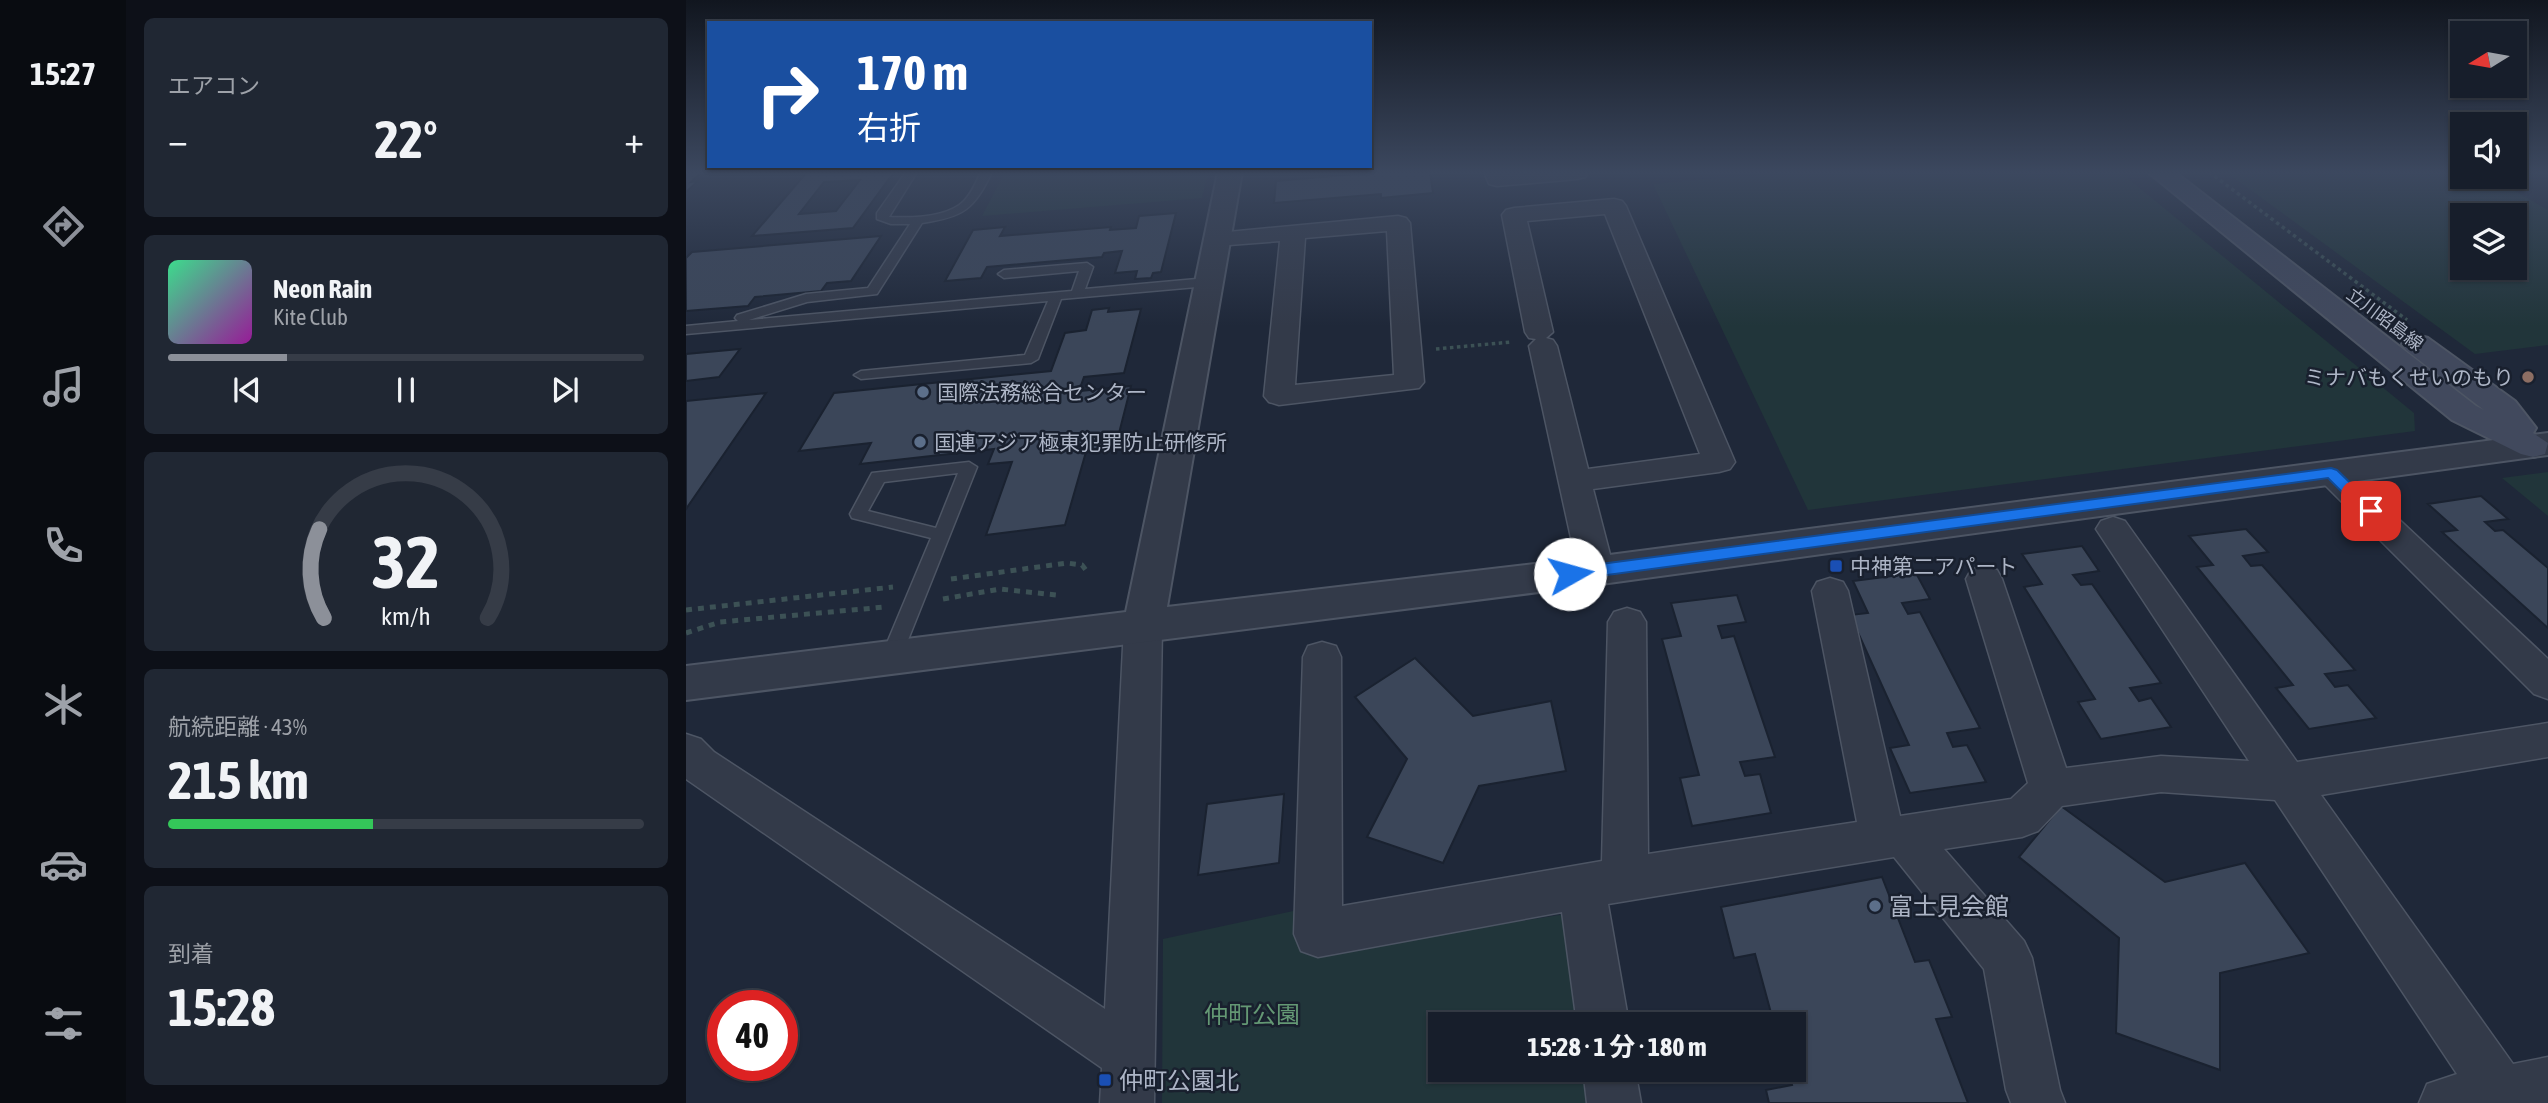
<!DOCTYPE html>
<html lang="ja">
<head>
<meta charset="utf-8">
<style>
  body { margin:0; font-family:"Asap Condensed","Noto Sans JP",sans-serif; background:#202733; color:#f1f3f6; height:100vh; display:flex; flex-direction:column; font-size:26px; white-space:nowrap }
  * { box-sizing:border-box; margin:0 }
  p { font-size:23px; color:#9ea2a9 }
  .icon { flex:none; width:38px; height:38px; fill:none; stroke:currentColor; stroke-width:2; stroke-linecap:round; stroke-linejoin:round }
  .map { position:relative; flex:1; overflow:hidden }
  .side { display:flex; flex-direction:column; gap:18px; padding:18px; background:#0d1018; width:560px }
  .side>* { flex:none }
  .hud { position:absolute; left:21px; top:21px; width:665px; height:147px; border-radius:0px; box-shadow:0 2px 5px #0004,0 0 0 2px #363c47; background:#1a4fa0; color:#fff; overflow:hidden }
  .needle { width:46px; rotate:259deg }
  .tools { position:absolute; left:1764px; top:21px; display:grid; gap:14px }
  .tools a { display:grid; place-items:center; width:77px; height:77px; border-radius:0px; background:#171e2b; box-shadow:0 2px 5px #0004,0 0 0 2px #363c47; font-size:35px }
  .speed { position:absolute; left:21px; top:990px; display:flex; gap:14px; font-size:35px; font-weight:700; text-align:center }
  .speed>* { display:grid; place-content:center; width:91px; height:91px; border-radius:50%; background:#171e2b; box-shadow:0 2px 5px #0004,0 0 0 2px #363c47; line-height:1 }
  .speed .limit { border:10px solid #d22; background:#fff; color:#111 }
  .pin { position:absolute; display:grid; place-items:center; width:60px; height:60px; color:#fff; margin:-30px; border-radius:14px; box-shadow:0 4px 10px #0006 }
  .me { position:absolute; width:77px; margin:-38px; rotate:83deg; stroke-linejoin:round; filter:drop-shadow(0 0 5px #0008) }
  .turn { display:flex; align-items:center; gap:24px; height:147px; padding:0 35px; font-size:32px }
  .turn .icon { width:91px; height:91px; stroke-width:2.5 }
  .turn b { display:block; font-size:49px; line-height:60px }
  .big { font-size:52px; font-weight:700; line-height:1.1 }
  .side .widget { flex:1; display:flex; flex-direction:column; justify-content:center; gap:10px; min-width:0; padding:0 24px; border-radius:10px; background:#202733 }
  .side .dial { align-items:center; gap:0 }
  .dial svg { height:182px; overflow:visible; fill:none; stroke:#363c47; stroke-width:7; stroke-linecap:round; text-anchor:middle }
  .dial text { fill:#f1f3f6; stroke:none }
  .song { display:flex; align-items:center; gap:21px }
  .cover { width:84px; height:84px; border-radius:10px; background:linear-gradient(135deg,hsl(150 70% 55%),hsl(300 70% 35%)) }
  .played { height:7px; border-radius:4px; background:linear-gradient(90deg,#8c9099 25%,#363c47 25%) }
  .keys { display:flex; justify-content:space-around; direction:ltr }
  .heat { display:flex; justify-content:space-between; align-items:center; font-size:38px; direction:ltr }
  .charge { height:10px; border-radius:5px; background:linear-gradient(90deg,#34c759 43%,#363c47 0) }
  .trip { position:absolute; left:742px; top:1012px; width:378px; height:70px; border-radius:0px; background:#171e2b; box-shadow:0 2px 5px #0004,0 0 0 2px #363c47; font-weight:700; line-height:70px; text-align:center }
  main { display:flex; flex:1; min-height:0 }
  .tabs { display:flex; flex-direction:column; width:126px; justify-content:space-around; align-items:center; background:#090c11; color:#9ea2a9 }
  .tabs .icon { width:49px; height:49px }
  .tabs .selected { color:#8c9099 }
  .tabs b { font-size:32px; color:#f1f3f6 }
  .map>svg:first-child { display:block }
  .green { fill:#21353a; fill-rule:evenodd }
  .building { fill:#3b4659; stroke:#1a2230; stroke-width:2; fill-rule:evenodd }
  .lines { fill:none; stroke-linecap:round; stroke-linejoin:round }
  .service-casing { stroke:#4d5564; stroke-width:3 }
  .minor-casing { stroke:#4d5564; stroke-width:3 }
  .tertiary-casing { stroke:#4d5564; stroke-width:4 }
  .secondary-casing { stroke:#4d5564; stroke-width:4 }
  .path-far1 { stroke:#3c5155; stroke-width:3.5; stroke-dasharray:3.5 3.5; stroke-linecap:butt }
  .path { stroke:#3c5155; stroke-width:5; stroke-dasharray:6 6; stroke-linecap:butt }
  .service { fill:#333a49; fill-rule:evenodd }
  .minor { fill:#333a49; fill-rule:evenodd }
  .tertiary { fill:#333a49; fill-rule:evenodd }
  .secondary { fill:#41495d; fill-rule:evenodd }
  .route { fill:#1a73e8; stroke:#114b97; stroke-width:2 }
  .education-dot { fill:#8d6e63; stroke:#19202e; stroke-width:2.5 }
  .service-dot { fill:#5c6f8a; stroke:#19202e; stroke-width:2.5 }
  .transit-dot { fill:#1a4fb4; stroke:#19202e; stroke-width:2.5 }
  .labels { text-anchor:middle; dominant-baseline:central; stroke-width:5; stroke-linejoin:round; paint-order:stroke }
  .far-street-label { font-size:18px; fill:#adb5c6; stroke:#19202e }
  .poi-label { font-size:21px; fill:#adb5c6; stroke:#19202e; text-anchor:start }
  .near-poi-label { font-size:24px; fill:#adb5c6; stroke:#19202e; text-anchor:start }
  .near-park-label { font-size:24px; fill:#649874; stroke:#19202e }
</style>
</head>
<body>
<main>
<nav class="tabs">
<b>15:27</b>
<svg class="icon selected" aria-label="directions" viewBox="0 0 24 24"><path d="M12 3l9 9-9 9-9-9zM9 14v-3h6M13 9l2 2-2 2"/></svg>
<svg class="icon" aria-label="music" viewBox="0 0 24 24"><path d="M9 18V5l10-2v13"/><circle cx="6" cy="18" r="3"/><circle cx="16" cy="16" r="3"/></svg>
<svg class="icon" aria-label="phone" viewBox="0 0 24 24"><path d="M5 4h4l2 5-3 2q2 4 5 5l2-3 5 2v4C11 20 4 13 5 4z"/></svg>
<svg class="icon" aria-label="climate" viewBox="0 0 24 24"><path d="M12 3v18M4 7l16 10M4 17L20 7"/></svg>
<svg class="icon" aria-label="car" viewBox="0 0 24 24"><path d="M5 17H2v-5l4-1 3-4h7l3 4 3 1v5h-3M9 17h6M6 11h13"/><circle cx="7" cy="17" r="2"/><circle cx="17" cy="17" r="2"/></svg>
<svg class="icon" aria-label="filters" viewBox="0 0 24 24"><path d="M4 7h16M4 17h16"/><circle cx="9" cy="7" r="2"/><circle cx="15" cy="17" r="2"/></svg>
</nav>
<section class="side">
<div class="widget"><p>エアコン</p>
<div class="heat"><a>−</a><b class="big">22°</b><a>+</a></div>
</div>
<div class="widget">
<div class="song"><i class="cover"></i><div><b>Neon Rain</b><p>Kite Club</p></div></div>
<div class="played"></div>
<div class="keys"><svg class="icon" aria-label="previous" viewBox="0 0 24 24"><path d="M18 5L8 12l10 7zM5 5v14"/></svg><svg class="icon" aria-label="pause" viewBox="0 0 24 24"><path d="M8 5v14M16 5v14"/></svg><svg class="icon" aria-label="next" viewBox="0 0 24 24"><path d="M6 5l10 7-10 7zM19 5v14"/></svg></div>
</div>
<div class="widget dial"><svg viewBox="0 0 100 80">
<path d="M14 69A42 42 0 1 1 86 69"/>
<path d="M14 69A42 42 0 0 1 12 30" stroke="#8c9099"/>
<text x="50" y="56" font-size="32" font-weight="700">32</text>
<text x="50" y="72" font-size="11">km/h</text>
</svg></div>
<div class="widget"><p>航続距離 · 43%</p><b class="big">215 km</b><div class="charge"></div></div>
<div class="widget"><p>到着</p><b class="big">15:28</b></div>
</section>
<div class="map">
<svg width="1862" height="1103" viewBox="0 0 1862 1103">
  <rect width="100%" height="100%" fill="#1f2839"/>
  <!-- green -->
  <g class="green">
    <path d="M 319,172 L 522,172 L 516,198 L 296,216 Z"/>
    <path d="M 1106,172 L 1434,172 L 1728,413 L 1729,431 L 1122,510 L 967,184 Z"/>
    <path d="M 1540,172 L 1776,172 L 1776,177 L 1804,177 L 1862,210 L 1862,345 L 1789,354 ZM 1776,215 L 1829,215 L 1829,268 L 1776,268 Z"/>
    <path d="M 1862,472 L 1862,516 L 1816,478 Z"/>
    <path d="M 612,910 L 639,951 L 887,913 L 903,1024 L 754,1024 L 754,1069 L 910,1069 L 915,1103 L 476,1103 L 477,939 Z"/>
  </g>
  <!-- building -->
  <g class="building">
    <path d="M 0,172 L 15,172 L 5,182 L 12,181 L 0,192 Z"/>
    <path d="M 121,172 L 208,172 L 167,228 L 66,236 ZM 174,180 L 150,211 L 113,214 L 138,182 Z"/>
    <path d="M 694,172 L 744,172 L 747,193 L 695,198 L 695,194 L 588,203 L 590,181 Z"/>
    <path d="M 490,213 L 475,272 L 467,273 L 465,278 L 449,279 L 451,271 L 429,273 L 436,251 L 418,253 L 416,257 L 301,267 L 295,278 L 259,281 L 287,230 L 319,227 L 314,236 L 425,227 L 424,230 L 450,228 L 453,216 Z"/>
    <path d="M 195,236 L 165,281 L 141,283 L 135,291 L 69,297 L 62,306 L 0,311 L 0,258 L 6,252 Z"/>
    <path d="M 423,308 L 422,312 L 455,309 L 438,373 L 398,377 L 393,391 L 445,386 L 429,449 L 400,452 L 379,525 L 300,535 L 326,462 L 302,464 L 308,449 L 174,464 L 185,443 L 113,451 L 148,393 L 365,371 L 379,333 L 400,330 L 406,310 Z"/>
    <path d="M 54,349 L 33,377 L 0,381 L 0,354 Z"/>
    <path d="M 80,393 L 0,509 L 0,401 Z"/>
    <path d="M 1795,496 L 1822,519 L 1799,522 L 1809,531 L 1817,530 L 1862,568 L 1862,628 L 1756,532 L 1771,530 L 1742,504 Z"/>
    <path d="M 1560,529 L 1582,552 L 1557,556 L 1565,566 L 1576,565 L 1669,670 L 1639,674 L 1649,687 L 1662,685 L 1690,718 L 1623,729 L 1590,688 L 1607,685 L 1511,567 L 1527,565 L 1503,536 Z"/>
    <path d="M 1396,546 L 1413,571 L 1387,575 L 1395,585 L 1406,584 L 1475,683 L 1444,688 L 1453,701 L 1465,698 L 1485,727 L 1415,739 L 1392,702 L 1409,699 L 1338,587 L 1356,584 L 1336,554 Z"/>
    <path d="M 1230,573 L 1244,599 L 1216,603 L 1222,614 L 1234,612 L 1294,728 L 1261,733 L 1267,747 L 1281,745 L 1300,782 L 1224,793 L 1204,748 L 1223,745 L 1164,615 L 1182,613 L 1167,581 Z"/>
    <path d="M 1051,595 L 1060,622 L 1032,626 L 1036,638 L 1048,636 L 1089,757 L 1054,762 L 1059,776 L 1074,774 L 1085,813 L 1006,826 L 994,778 L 1013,775 L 976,639 L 995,636 L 985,603 Z"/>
    <path d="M 729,658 L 787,716 L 865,701 L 880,771 L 793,786 L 757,863 L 681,837 L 721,759 L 669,697 Z"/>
    <path d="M 598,794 L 593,863 L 512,875 L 521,804 Z"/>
    <path d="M 1375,806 L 1479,882 L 1559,863 L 1623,953 L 1534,973 L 1534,1070 L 1430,1033 L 1433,938 L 1333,857 Z"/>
    <path d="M 1196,877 L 1229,962 L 1243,960 L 1266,1017 L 1250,1019 L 1282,1103 L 1083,1103 L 1080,1090 L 1106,1085 L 1101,1069 L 1108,1069 L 1108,1024 L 1088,1024 L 1069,954 L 1048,958 L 1035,907 Z"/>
  </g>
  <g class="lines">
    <defs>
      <g id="service">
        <path d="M 220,172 L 231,172 L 203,217 C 225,218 261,218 278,201 C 286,193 290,182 295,172 L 306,172 C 288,209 278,217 236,223 L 191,294 L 121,302 L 63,320 L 386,291 L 393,271 L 318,278 L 312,274 L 318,270 L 401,263 L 407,267 L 399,289 L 522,278 L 528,282 L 522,286 L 375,299 L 352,359 L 345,363 L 175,379 L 168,375 L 175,371 L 339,355 L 362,301 L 0,334 L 0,326 L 52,321 L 49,318 L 51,315 L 120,294 L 182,288 L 224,224 L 205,224 L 191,219 L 191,213 Z"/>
        <path d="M 283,462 L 291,467 L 216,655 L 213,660 L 206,663 L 199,660 L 196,655 L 245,538 L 166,518 L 164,514 L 186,473 ZM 272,473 L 250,528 L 182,511 L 198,482 Z"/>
      </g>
      <g id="minor">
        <path d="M 798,172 L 902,172 L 899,177 L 891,179 L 811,186 L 803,184 Z"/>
        <path d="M 928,199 L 936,201 L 940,206 L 1049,462 L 1044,469 L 1033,472 L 907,489 L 928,570 L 923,579 L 910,583 L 897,579 L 892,570 L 843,346 L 850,339 L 843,338 L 839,332 L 816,215 L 820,210 L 828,208 ZM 919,214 L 1014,454 L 902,469 L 871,346 L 867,340 L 860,338 L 867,332 L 841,221 Z"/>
        <path d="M 712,216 L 720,218 L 724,223 L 738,382 L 733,388 L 593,405 L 583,402 L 578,396 L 594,241 L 530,246 L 521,244 L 518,239 L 521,234 ZM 701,231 L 708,375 L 609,385 L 619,238 Z"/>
        <path d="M 1645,462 L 1656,466 L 1862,659 L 1862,699 L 1848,694 L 1634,480 L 1629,473 L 1634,466 Z"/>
        <path d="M 1427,517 L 1439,521 L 1611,762 L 1862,723 L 1862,757 L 1635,795 L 1827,1064 L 1862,1057 L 1862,1103 L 1733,1103 L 1741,1084 L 1771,1074 L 1589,800 L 1475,792 L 1376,806 L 1352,831 L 1336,837 L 1258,849 L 1338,941 L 1346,958 L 1374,1090 L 1379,1103 L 1325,1103 L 1320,1090 L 1298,969 L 1208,857 L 922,904 L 943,1024 L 891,1024 L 876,912 L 632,957 L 615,951 L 608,934 L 617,657 L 622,646 L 636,642 L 650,646 L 655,657 L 656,906 L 916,861 L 922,622 L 928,612 L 941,608 L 954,612 L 960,622 L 962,854 L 1171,822 L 1126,591 L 1131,582 L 1144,578 L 1157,582 L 1162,591 L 1214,816 L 1325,799 L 1342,783 L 1280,579 L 1285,570 L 1298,566 L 1311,570 L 1316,579 L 1380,768 L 1475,756 L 1563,761 L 1410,529 L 1415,521 Z"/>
        <path d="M 457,613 L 470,617 L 476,627 L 468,1103 L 414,1103 L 416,1068 L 0,779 L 0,734 L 15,739 L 28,752 L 419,1009 L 438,627 L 444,617 Z"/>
        <path d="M 897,1069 L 949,1069 L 955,1103 L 901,1103 Z"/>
      </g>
      <path id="tertiary" d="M 532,172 L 556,172 L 481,607 L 908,557 L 1862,433 L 1862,455 L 908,585 L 0,700 L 0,666 L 440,612 Z"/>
      <path id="secondary" d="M 1462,172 L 1489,172 L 1790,406 L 1798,410 L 1720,350 L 1716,344 L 1720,338 L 1731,335 L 1742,338 L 1829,401 L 1850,428 L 1847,433 L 1862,443 L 1859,454 L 1847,457 L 1835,454 L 1766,420 Z"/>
    </defs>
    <!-- service casing -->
    <use href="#service" class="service-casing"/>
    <!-- minor casing -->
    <use href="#minor" class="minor-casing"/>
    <!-- tertiary casing -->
    <use href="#tertiary" class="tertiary-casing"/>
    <!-- secondary casing -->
    <use href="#secondary" class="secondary-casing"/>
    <!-- path-far1 -->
    <g class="path-far1">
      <path d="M 1523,172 L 1721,320"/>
      <path d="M 750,349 L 825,342"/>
    </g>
    <!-- path -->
    <g class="path">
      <path d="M 265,579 L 381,563 L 396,565 L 402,573"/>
      <path d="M 257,599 L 314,589 L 370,595"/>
      <path d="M 0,610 L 207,587"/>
      <path d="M 0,633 L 34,622 L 199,607"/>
    </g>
    <!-- service -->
    <use href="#service" class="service"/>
    <!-- minor -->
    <use href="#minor" class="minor"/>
    <!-- tertiary -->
    <use href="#tertiary" class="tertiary"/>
    <!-- secondary -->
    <use href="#secondary" class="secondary"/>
  </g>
  <!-- sky -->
  <linearGradient id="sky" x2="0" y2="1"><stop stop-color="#11161f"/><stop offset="0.53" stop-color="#3c485f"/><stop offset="1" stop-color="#3c485f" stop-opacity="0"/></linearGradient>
  <rect width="1862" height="326" fill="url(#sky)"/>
  <!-- route -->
  <path class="route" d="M 1645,468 L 1651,470 L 1690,508 L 1692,511 L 1690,515 L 1679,515 L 1642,478 L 884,580 L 875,574 L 884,568 Z"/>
  <!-- markers -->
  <circle class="education-dot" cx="1842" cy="377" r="7"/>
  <g class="service-dot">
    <circle cx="237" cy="392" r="7"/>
    <circle cx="234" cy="442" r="7"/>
    <circle cx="1189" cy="906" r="7"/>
  </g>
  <g class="transit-dot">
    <rect x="1143" y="559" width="14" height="14" rx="3.5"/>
    <rect x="412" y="1073" width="14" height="14" rx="3.5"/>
  </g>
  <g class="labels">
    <!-- far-street labels -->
    <g class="far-street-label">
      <text transform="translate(1699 319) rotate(37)">立川昭島線</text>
    </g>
    <!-- poi labels -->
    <g class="poi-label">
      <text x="1828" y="377" text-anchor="end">ミナバもくせいのもり</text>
      <text x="251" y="392">国際法務総合センター</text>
      <text x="248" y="442">国連アジア極東犯罪防止研修所</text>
      <text x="1164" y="566">中神第二アパート</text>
    </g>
    <!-- near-poi labels -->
    <g class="near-poi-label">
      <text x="1203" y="906">富士見会館</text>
      <text x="433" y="1080">仲町公園北</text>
    </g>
    <!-- near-park labels -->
    <g class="near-park-label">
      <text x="566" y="1014">仲町公園</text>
    </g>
  </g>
</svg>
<div class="tools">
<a><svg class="needle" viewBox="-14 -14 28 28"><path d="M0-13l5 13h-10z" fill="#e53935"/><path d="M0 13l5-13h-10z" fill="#9ea2a9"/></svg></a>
<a><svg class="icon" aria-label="sound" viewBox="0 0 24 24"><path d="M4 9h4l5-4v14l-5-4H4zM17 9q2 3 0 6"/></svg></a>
<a><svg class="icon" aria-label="layers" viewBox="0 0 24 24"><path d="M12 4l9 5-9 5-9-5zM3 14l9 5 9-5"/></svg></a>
</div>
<div class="speed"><div class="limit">40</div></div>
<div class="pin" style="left:1685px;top:511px;background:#d93025"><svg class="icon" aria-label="arrive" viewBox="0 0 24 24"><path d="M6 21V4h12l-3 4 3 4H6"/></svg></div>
<svg class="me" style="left:884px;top:574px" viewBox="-20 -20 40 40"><circle r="19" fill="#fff"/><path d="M0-13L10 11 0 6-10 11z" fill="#1a73e8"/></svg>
<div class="trip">15:28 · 1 分 · 180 m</div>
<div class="hud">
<div class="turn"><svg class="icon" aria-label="right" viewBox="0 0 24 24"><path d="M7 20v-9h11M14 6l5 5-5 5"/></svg><div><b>170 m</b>右折</div></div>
</div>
</div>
</main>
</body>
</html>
